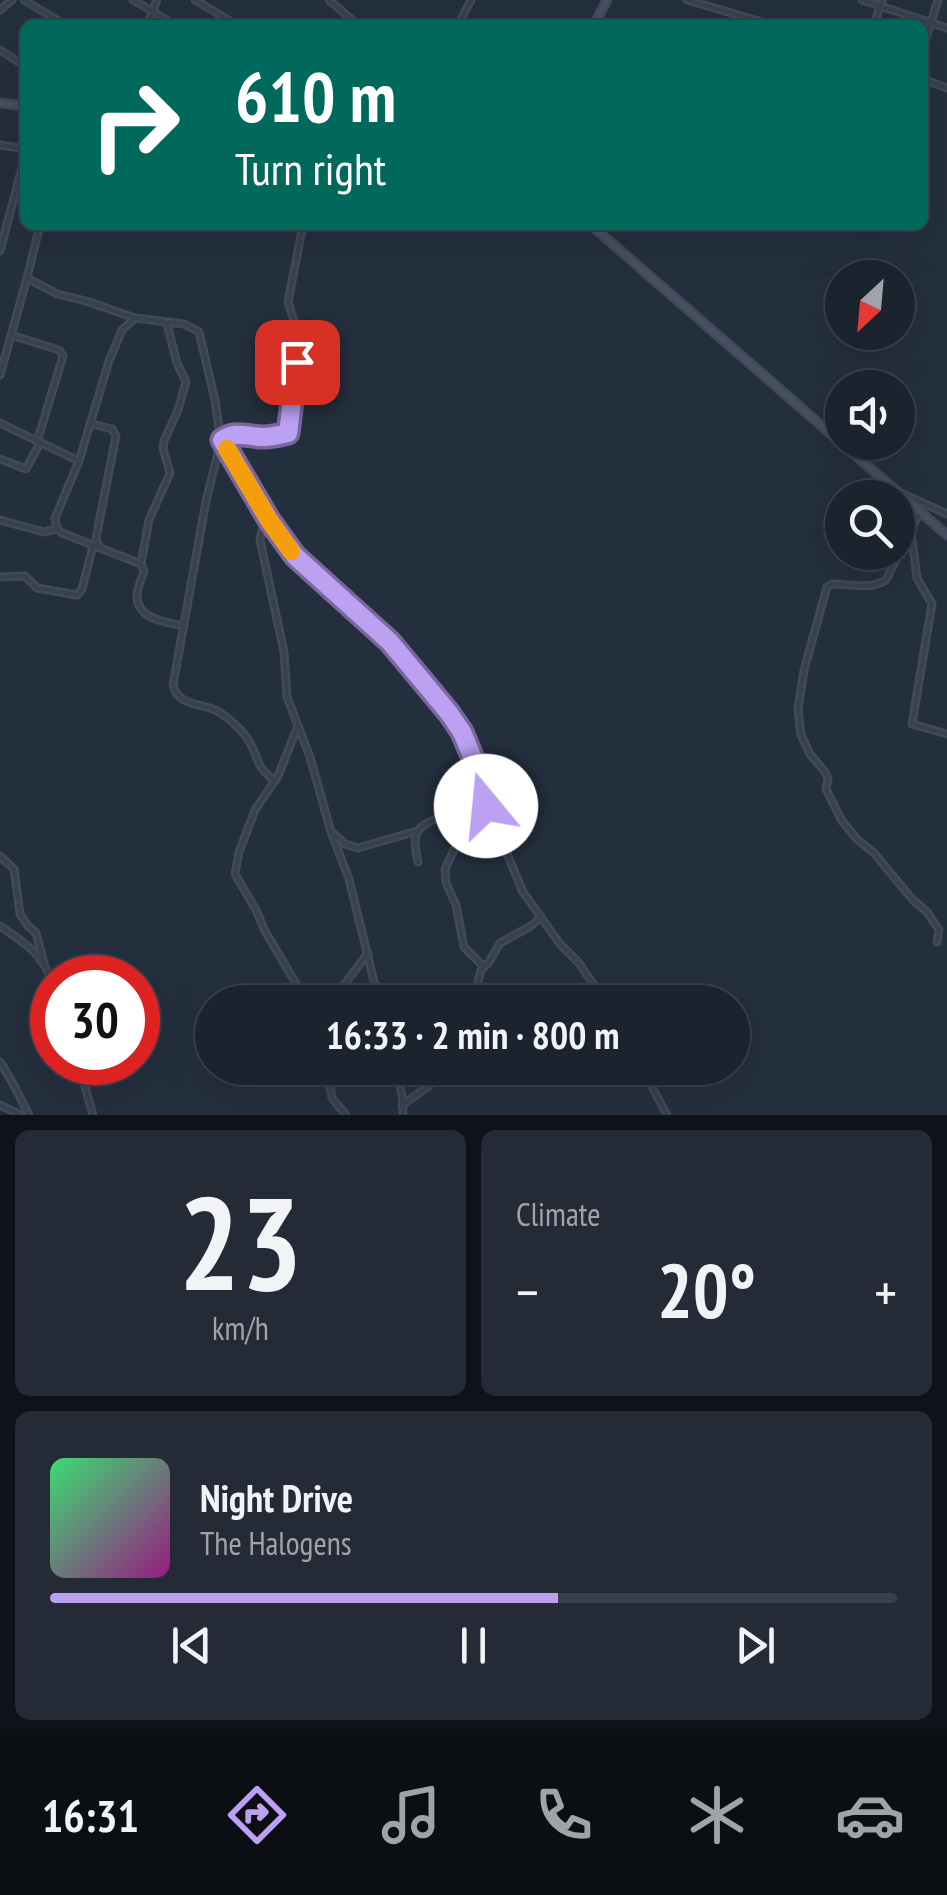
<!DOCTYPE html>
<html lang="en">
<head>
<meta charset="utf-8">
<style>
  body { margin:0; font-family:"PT Sans Narrow",sans-serif; background:#242b36; color:#f1f3f6; height:100vh; display:flex; flex-direction:column; font-size:38px; white-space:nowrap }
  * { box-sizing:border-box; margin:0 }
  p { font-size:32px; color:#a0a4aa }
  .icon { flex:none; width:55px; height:55px; fill:none; stroke:currentColor; stroke-width:2; stroke-linecap:round; stroke-linejoin:round }
  .map { position:relative; height:1115px; overflow:hidden }
  .drawer { display:flex; flex-direction:column; gap:15px; padding:15px; background:#0f1319; flex:1 }
  .drawer>* { flex:none }
  .hud { position:absolute; left:20px; top:20px; width:908px; height:210px; border-radius:15px; box-shadow:0 10px 40px #0002,0 0 0 2px #39404a; background:#00695c; color:#fff; overflow:hidden }
  .needle { width:65px; rotate:206deg }
  .tools { position:absolute; left:825px; top:260px; display:grid; gap:20px }
  .tools a { display:grid; place-items:center; width:90px; height:90px; border-radius:50%; background:#1b232e; box-shadow:0 10px 40px #0002,0 0 0 2px #39404a; font-size:50px }
  .speed { position:absolute; left:30px; top:955px; display:flex; gap:20px; font-size:50px; font-weight:700; text-align:center }
  .speed>* { display:grid; place-content:center; width:130px; height:130px; border-radius:50%; background:#1b232e; box-shadow:0 10px 40px #0002,0 0 0 2px #39404a; line-height:1 }
  .speed .limit { border:15px solid #d22; background:#fff; color:#111 }
  .pin { position:absolute; display:grid; place-items:center; width:85px; height:85px; color:#fff; margin:-42px; border-radius:20px; box-shadow:0 5px 15px #0006 }
  .me { position:absolute; width:110px; margin:-55px; rotate:343deg; stroke-linejoin:round; filter:drop-shadow(0 0 8px #0008) }
  .turn { display:flex; align-items:center; gap:35px; height:210px; padding:0 50px; font-size:45px }
  .turn .icon { width:130px; height:130px; stroke-width:2.5 }
  .turn b { display:block; font-size:70px; line-height:85px }
  .big { font-size:75px; font-weight:700; line-height:1.1 }
  .drawer .tile { flex:1; display:flex; flex-direction:column; justify-content:center; gap:15px; min-width:0; padding:0 35px; border-radius:15px; background:#242b36 }
  .drawer .dial { align-items:center; gap:0 }
  .dial b { font-size:130px; line-height:1 }
  .song { display:flex; align-items:center; gap:30px }
  .cover { width:120px; height:120px; border-radius:15px; background:linear-gradient(135deg,hsl(140 70% 55%),hsl(310 70% 35%)) }
  .played { height:10px; border-radius:5px; background:linear-gradient(90deg,#bca0f2 60%,#39404a 60%) }
  .keys { display:flex; justify-content:space-around; direction:ltr }
  .heat { display:flex; justify-content:space-between; align-items:center; font-size:55px; direction:ltr }
  .drawer .tiles { flex:1; display:grid; gap:15px; grid-template-columns:1fr 1fr }
  .tile:last-child { grid-column:span 2 }
  .trip { position:absolute; left:195px; top:985px; width:555px; height:100px; border-radius:50px; background:#1b232e; box-shadow:0 10px 40px #0002,0 0 0 2px #39404a; font-weight:700; line-height:100px; text-align:center }
  .tabs { display:flex; height:160px; justify-content:space-around; align-items:center; background:#0b0e12; color:#a0a4aa }
  .tabs .icon { width:70px; height:70px }
  .tabs .selected { color:#bca0f2 }
  .tabs b { font-size:45px; color:#f1f3f6 }
  .map>svg:first-child { display:block }
  .lines { fill:none; stroke-linecap:round; stroke-linejoin:round }
  .minor-casing { stroke:#414a57; stroke-width:9 }
  .secondary-casing { stroke:#414a57; stroke-width:11 }
  .minor { stroke:#38414e; stroke-width:4 }
  .secondary { stroke:#465061; stroke-width:6 }
  .route-casing { stroke:#7a689d; stroke-width:25 }
  .route { stroke:#bca0f2; stroke-width:18 }
  .slow { stroke:#f59e0b; stroke-width:18 }
</style>
</head>
<body>
<div class="map">
<svg width="947" height="1115" viewBox="0 0 947 1115">
  <rect width="100%" height="100%" fill="#242f3e"/>
  <g class="lines">
    <defs>
      <g id="minor">
        <path d="M 24,0 L 65,25"/>
        <path d="M 133,0 L 175,25"/>
        <path d="M 195,0 L 237,25"/>
        <path d="M 329,0 L 358,25"/>
        <path d="M 687,0 L 772,25"/>
        <path d="M 862,0 L 947,28"/>
        <path d="M 0,10 L 12,0"/>
        <path d="M 147,25 L 157,0"/>
        <path d="M 458,25 L 471,0"/>
        <path d="M 874,25 L 882,0"/>
        <path d="M 0,50 L 25,66"/>
        <path d="M 922,51 L 938,0"/>
        <path d="M 922,79 L 947,88"/>
        <path d="M 0,145 L 25,149"/>
        <path d="M 40,225 L 27,278 L 57,294 L 86,301 L 135,318 L 184,324 L 199,332 L 215,400 L 221,441 L 269,520 L 305,566 L 390,642 L 449,713 L 462,732 L 473,761 L 487,806 L 523,892 L 560,944 L 579,963 L 594,985 L 611,1002"/>
        <path d="M 0,251 L 25,156"/>
        <path d="M 167,324 L 177,363 L 186,382 L 178,410 L 164,441 L 163,448 L 170,473 L 149,520 L 141,564 L 144,571 C 142,578 137,588 137,596 C 137,620 167,622 184,626"/>
        <path d="M 11,335 L 59,350 L 63,356 L 37,442"/>
        <path d="M 0,375 L 27,278"/>
        <path d="M 0,423 L 79,461"/>
        <path d="M 92,424 L 112,429 L 116,436 L 97,533 L 96,540 L 100,548"/>
        <path d="M 0,459 L 26,469 L 40,443"/>
        <path d="M 901,493 L 947,514"/>
        <path d="M 920,512 L 886,580 C 871,590 850,584 832,584 L 827,587 L 804,670 L 798,709 L 801,735 L 810,754 L 825,772 L 828,778 L 826,789 L 842,821 L 857,839 L 874,853 L 912,899 L 927,912 L 939,930 L 937,942"/>
        <path d="M 0,520 L 44,532 L 57,529 L 62,533 L 141,564"/>
        <path d="M 268,521 L 262,530 L 260,540 L 284,652 L 287,697 L 310,757 L 331,832 L 349,879 L 379,1002"/>
        <path d="M 57,529 L 55,518 L 79,461 L 109,361 L 122,330 L 135,318"/>
        <path d="M 911,532 L 917,578 L 932,604 L 912,724 L 947,734"/>
        <path d="M 0,577 L 25,576 L 37,588 L 77,595 L 82,589 L 93,546"/>
        <path d="M 298,726 L 278,776 L 255,810 L 239,852 L 235,874 L 256,910 L 265,931 L 307,1002"/>
        <path d="M 275,781 C 253,764 261,761 249,741 C 243,731 229,718 219,712 C 203,702 179,708 173,685 L 206,501 L 221,441 C 236,430 247,437 263,437 C 272,437 281,435 288,433 L 300,340 L 288,302 L 303,225"/>
        <path d="M 458,803 L 456,816 L 459,839 L 445,869 L 446,883 L 456,905 L 464,947 L 484,967"/>
        <path d="M 334,834 L 345,844 L 358,848 L 417,831"/>
        <path d="M 0,856 L 14,869 L 20,914 L 28,926 L 36,933 L 44,963"/>
        <path d="M 418,862 C 408,819 425,830 451,809 C 462,801 468,788 477,779"/>
        <path d="M 0,926 C 24,942 44,955 52,983"/>
        <path d="M 319,1002 L 344,985 L 368,953"/>
        <path d="M 473,1002 L 481,970 L 489,962 L 500,943 L 531,926 L 541,917"/>
        <path d="M 0,1062 C 12,1079 19,1096 29,1115"/>
        <path d="M 78,1062 L 93,1115"/>
        <path d="M 327,1068 L 332,1098 L 346,1115"/>
        <path d="M 396,1068 L 402,1095 L 403,1115"/>
        <path d="M 642,1068 L 667,1115"/>
        <path d="M 0,1105 L 21,1115"/>
        <path d="M 402,1105 L 429,1086 L 439,1072 L 455,1068"/>
      </g>
      <g id="secondary">
        <path d="M 594,25 L 607,0"/>
        <path d="M 0,103 L 25,106"/>
        <path d="M 591,225 L 947,535"/>
      </g>
    </defs>
    <!-- minor casing -->
    <use href="#minor" class="minor-casing"/>
    <!-- secondary casing -->
    <use href="#secondary" class="secondary-casing"/>
    <!-- minor -->
    <use href="#minor" class="minor"/>
    <!-- secondary -->
    <use href="#secondary" class="secondary"/>
  </g>
  <g class="lines">
    <defs>
      <path id="route" d="M 297,362 L 288,433 C 280,435 272,437 263,437 C 247,437 236,430 222,440 L 269,520 L 295,556 L 390,642 L 449,713 L 462,732 L 474,761 L 486,806"/>
    </defs>
    <!-- route casing -->
    <use href="#route" class="route-casing"/>
    <!-- route -->
    <use href="#route" class="route"/>
    <!-- slow -->
    <path class="slow" d="M 227,449 L 269,520 L 291,551"/>
  </g>
</svg>
<div class="tools">
<a><svg class="needle" viewBox="-14 -14 28 28"><path d="M0-13l5 13h-10z" fill="#e53935"/><path d="M0 13l5-13h-10z" fill="#a0a4aa"/></svg></a>
<a><svg class="icon" aria-label="sound" viewBox="0 0 24 24"><path d="M4 9h4l5-4v14l-5-4H4zM17 9q2 3 0 6"/></svg></a>
<a><svg class="icon" aria-label="search" viewBox="0 0 24 24"><circle cx="10" cy="10" r="6"/><path d="M15 15l6 6"/></svg></a>
</div>
<div class="speed"><div class="limit">30</div></div>
<div class="pin" style="left:297px;top:362px;background:#d93025"><svg class="icon" aria-label="arrive" viewBox="0 0 24 24"><path d="M6 21V4h12l-3 4 3 4H6"/></svg></div>
<svg class="me" style="left:486px;top:806px" viewBox="-20 -20 40 40"><circle r="19" fill="#fff"/><path d="M0-13L10 11 0 6-10 11z" fill="#bca0f2"/></svg>
<div class="trip">16:33 · 2 min · 800 m</div>
<div class="hud">
<div class="turn"><svg class="icon" aria-label="right" viewBox="0 0 24 24"><path d="M7 20v-9h11M14 6l5 5-5 5"/></svg><div><b>610 m</b>Turn right</div></div>
</div>
</div>
<section class="drawer">
<div class="tiles">
<div class="tile dial"><b>23</b><p>km/h</p></div>
<div class="tile"><p>Climate</p>
<div class="heat"><a>−</a><b class="big">20°</b><a>+</a></div>
</div>
<div class="tile">
<div class="song"><i class="cover"></i><div><b>Night Drive</b><p>The Halogens</p></div></div>
<div class="played"></div>
<div class="keys"><svg class="icon" aria-label="previous" viewBox="0 0 24 24"><path d="M18 5L8 12l10 7zM5 5v14"/></svg><svg class="icon" aria-label="pause" viewBox="0 0 24 24"><path d="M8 5v14M16 5v14"/></svg><svg class="icon" aria-label="next" viewBox="0 0 24 24"><path d="M6 5l10 7-10 7zM19 5v14"/></svg></div>
</div>
</div>
</section>
<nav class="tabs">
<b>16:31</b>
<svg class="icon selected" aria-label="directions" viewBox="0 0 24 24"><path d="M12 3l9 9-9 9-9-9zM9 14v-3h6M13 9l2 2-2 2"/></svg>
<svg class="icon" aria-label="music" viewBox="0 0 24 24"><path d="M9 18V5l10-2v13"/><circle cx="6" cy="18" r="3"/><circle cx="16" cy="16" r="3"/></svg>
<svg class="icon" aria-label="phone" viewBox="0 0 24 24"><path d="M5 4h4l2 5-3 2q2 4 5 5l2-3 5 2v4C11 20 4 13 5 4z"/></svg>
<svg class="icon" aria-label="climate" viewBox="0 0 24 24"><path d="M12 3v18M4 7l16 10M4 17L20 7"/></svg>
<svg class="icon" aria-label="car" viewBox="0 0 24 24"><path d="M5 17H2v-5l4-1 3-4h7l3 4 3 1v5h-3M9 17h6M6 11h13"/><circle cx="7" cy="17" r="2"/><circle cx="17" cy="17" r="2"/></svg>
</nav>
</body>
</html>
